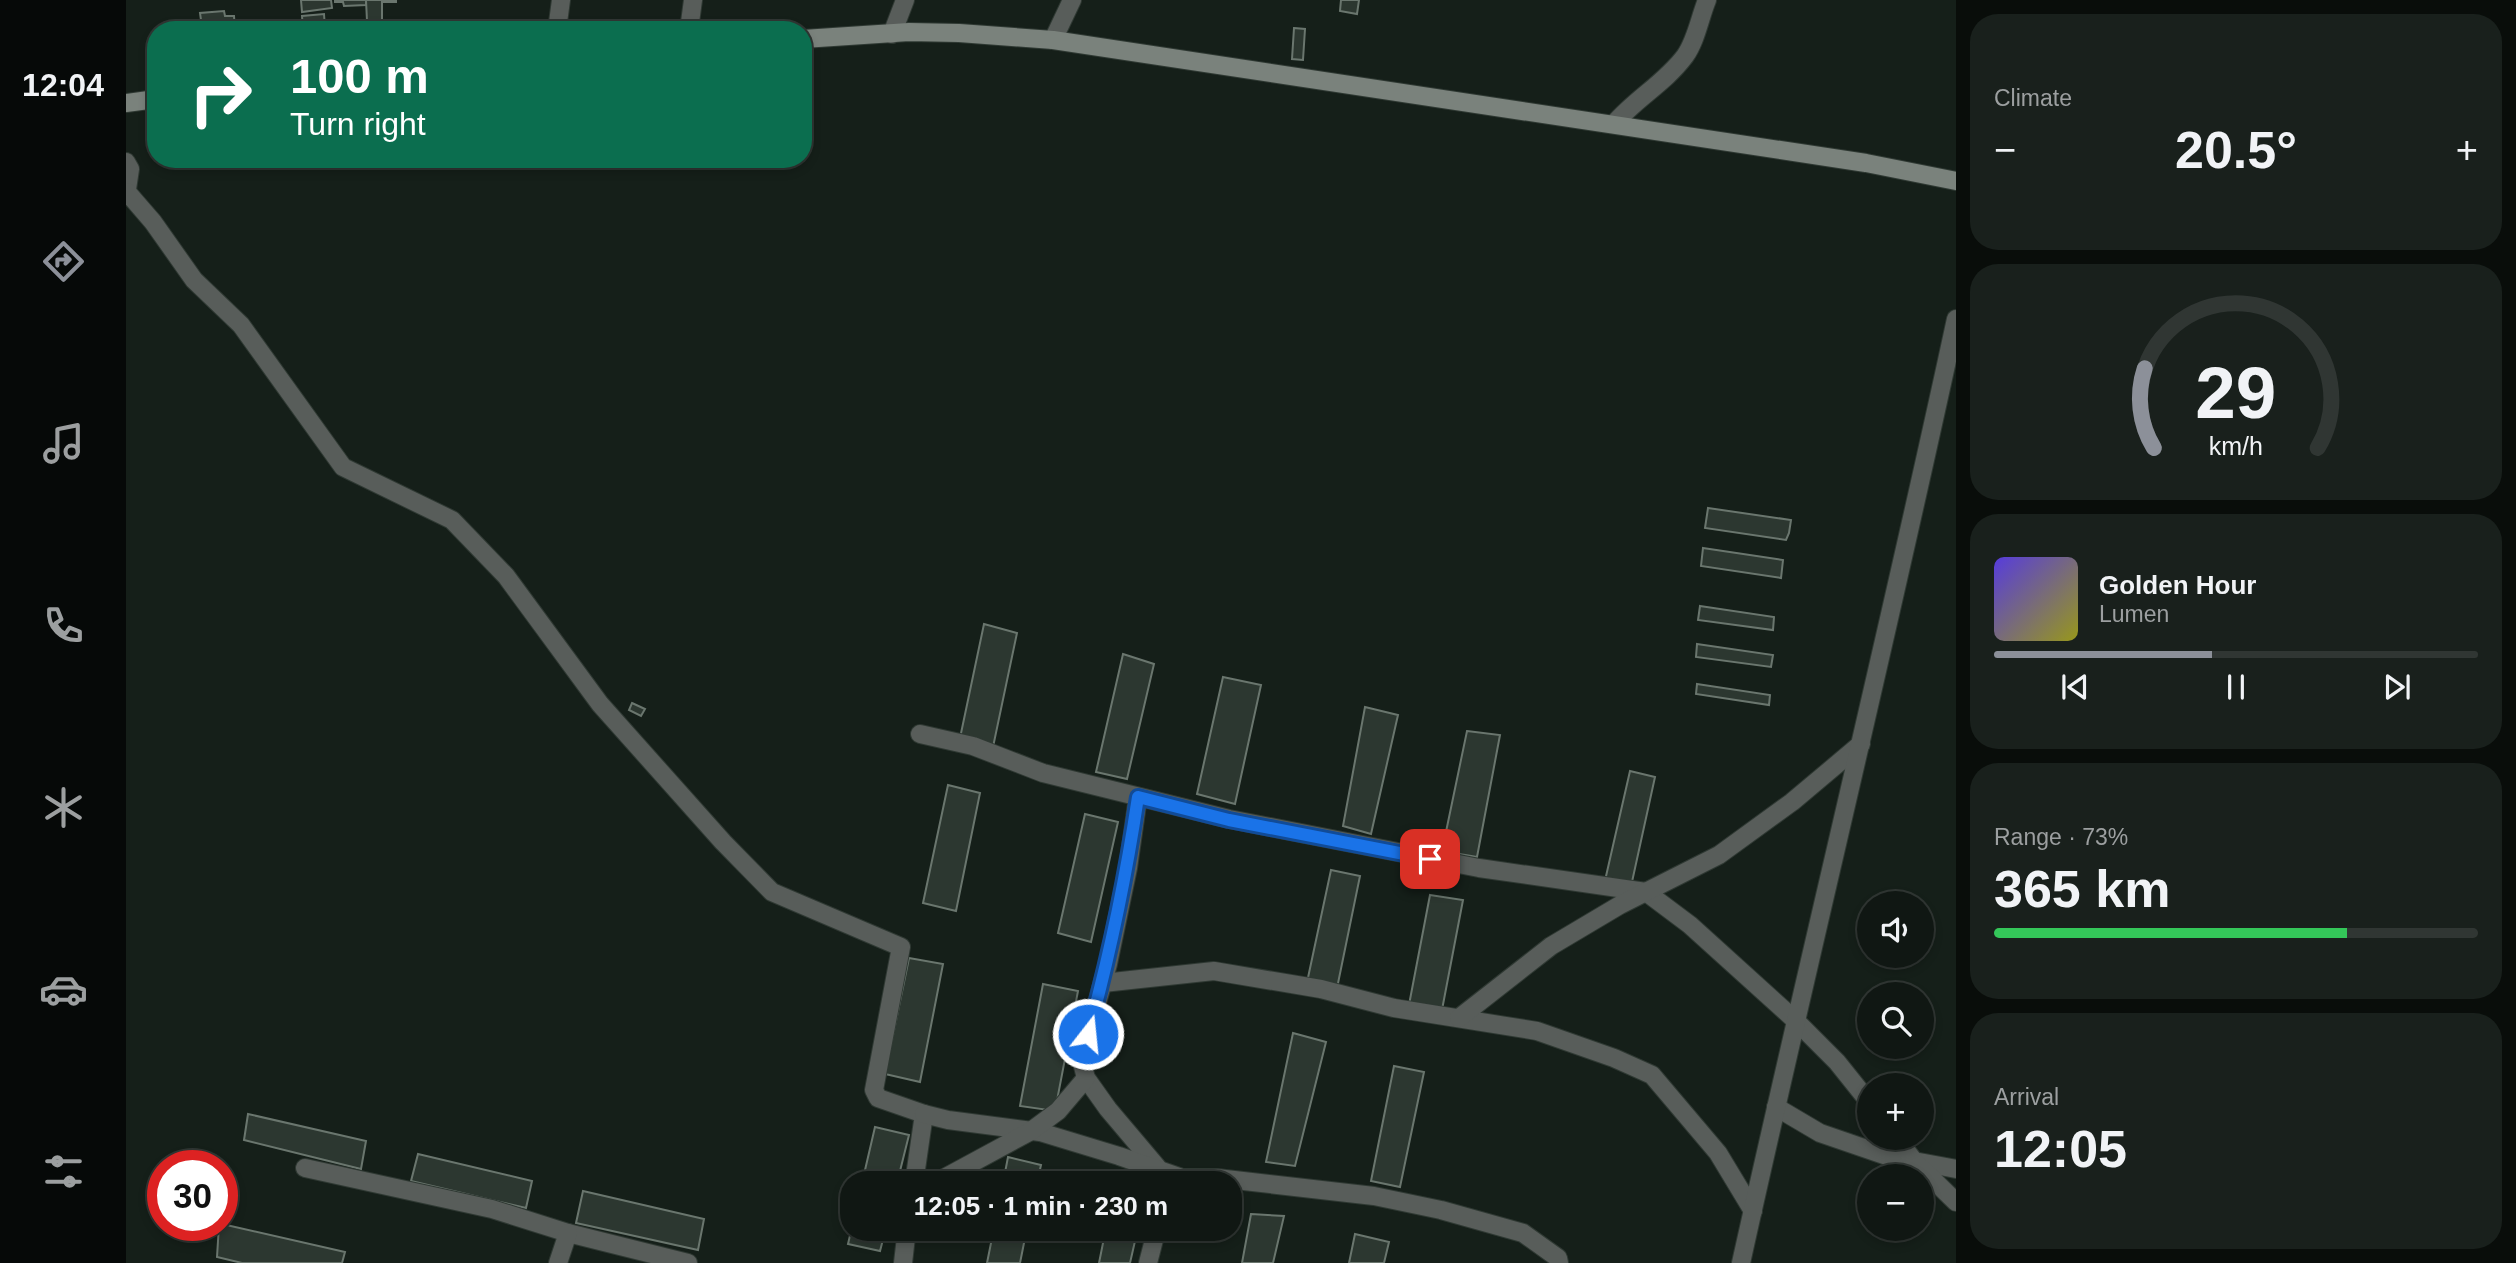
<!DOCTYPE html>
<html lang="en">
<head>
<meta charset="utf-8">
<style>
  body { margin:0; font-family:Helvetica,sans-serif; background:#19201c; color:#f1f3f6; height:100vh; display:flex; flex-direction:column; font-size:26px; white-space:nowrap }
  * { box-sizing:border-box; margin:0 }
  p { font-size:23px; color:#9c9fa0 }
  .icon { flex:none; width:38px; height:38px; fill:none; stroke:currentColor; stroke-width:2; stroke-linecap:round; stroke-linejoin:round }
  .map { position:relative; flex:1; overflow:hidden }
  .side { display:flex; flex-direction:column; gap:14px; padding:14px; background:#090d0a; width:560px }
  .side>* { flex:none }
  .guide { position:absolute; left:21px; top:21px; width:665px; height:147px; border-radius:28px; box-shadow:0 4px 10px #0003,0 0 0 2px #303633; background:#0b6e4f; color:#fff; overflow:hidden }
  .fabs { position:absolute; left:1731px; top:891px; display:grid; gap:14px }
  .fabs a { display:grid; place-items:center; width:77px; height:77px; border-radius:50%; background:#101713; box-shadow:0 4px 10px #0003,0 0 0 2px #303633; font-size:35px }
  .speed { position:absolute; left:21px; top:1150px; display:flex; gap:14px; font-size:35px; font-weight:700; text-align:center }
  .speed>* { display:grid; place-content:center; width:91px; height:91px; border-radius:50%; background:#101713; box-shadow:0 4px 10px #0003,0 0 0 2px #303633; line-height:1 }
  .speed .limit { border:10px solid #d22; background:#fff; color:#111 }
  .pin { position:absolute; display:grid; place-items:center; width:60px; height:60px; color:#fff; margin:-30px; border-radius:14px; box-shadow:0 4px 10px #0006 }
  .me { position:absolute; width:77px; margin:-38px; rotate:16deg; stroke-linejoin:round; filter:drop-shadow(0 0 5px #0008) }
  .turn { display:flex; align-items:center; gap:24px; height:147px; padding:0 28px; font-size:32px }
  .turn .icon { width:91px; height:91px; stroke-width:2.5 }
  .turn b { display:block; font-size:49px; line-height:60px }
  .big { font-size:52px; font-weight:600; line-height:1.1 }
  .side .widget { flex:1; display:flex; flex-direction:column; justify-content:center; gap:10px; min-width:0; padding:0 24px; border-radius:28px; background:#19201c }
  .side .dial { align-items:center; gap:0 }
  .dial svg { height:182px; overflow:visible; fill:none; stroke:#303633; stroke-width:7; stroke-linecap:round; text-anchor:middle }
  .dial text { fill:#f1f3f6; stroke:none }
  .song { display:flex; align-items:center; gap:21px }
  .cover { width:84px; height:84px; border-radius:10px; background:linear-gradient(135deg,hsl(250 70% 55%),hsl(60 70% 35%)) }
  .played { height:7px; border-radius:4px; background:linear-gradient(90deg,#8c9099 45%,#303633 45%) }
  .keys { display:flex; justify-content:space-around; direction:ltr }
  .heat { display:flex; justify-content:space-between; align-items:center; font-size:38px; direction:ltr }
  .charge { height:10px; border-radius:5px; background:linear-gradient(90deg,#34c759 73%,#303633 0) }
  .trip { position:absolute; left:714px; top:1171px; width:402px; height:70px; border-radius:28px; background:#101713; box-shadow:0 4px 10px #0003,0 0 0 2px #303633; font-weight:600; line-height:70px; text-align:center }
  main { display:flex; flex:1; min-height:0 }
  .dock { display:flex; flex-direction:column; width:126px; justify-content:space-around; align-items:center; background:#060908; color:#9c9fa0 }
  .dock .icon { width:49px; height:49px }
  .dock .active { color:#8c9099 }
  .dock b { font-size:32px; color:#f1f3f6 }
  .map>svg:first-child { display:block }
  .building { fill:#2c3730; stroke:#6a766e; stroke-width:2 }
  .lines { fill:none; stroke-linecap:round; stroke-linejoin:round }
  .minor-casing { stroke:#2f3933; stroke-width:20 }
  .secondary-casing { stroke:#2f3933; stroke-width:20 }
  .minor { stroke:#585d5a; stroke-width:18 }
  .secondary { stroke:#7a827c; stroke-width:18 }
  .route-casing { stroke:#114b97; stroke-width:18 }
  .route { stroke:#1a73e8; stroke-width:12 }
</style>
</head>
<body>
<main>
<nav class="dock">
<b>12:04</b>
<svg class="icon active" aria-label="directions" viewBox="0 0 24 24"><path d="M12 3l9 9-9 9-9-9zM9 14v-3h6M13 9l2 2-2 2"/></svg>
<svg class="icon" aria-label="music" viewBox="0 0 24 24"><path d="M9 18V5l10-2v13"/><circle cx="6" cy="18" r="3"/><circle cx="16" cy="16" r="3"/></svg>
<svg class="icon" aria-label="phone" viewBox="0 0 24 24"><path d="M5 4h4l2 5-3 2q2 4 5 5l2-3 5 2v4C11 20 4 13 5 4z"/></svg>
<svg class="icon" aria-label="climate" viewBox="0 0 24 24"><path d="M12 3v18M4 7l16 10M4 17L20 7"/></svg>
<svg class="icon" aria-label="car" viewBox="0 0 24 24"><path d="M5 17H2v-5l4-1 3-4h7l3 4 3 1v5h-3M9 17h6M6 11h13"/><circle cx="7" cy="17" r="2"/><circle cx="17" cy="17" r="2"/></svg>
<svg class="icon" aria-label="filters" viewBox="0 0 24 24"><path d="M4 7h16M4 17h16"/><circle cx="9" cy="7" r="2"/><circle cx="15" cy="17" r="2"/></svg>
</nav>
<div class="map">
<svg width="1830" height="1263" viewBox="0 0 1830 1263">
  <rect width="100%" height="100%" fill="#151f19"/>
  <!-- building -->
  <g class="building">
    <path d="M 175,0 L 205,0 L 206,8 L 176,12 Z"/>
    <path d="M 209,0 L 240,0 L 240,5 L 218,6 L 217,2 L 209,2 Z"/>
    <path d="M 240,0 L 270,0 L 270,2 L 256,2 L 256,21 L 241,21 Z"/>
    <path d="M 1215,0 L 1233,0 L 1231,14 L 1214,11 Z"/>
    <path d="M 98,11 L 99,16 L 108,16 L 109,30 L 73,30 L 72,20 L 75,20 L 74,13 Z"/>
    <path d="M 198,14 L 199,28 L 177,30 L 176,16 Z"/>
    <path d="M 212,20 L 213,29 L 202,30 L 201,21 Z"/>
    <path d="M 1168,28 L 1179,29 L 1177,60 L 1166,59 Z"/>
    <path d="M 1582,508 L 1665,520 L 1663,533 L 1660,540 L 1579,528 Z"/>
    <path d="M 1577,548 L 1657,560 L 1655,578 L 1575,566 Z"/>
    <path d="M 1574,606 L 1648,617 L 1647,630 L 1572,620 Z"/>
    <path d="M 858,624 L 891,633 L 867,747 L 834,738 Z"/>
    <path d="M 1571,644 L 1647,655 L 1645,667 L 1570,657 Z"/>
    <path d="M 997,654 L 1028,664 L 1001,779 L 970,772 Z"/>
    <path d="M 1097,677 L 1135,685 L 1109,804 L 1071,794 Z"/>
    <path d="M 1571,684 L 1644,695 L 1643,705 L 1570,694 Z"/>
    <path d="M 506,703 L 519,709 L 515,716 L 503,710 Z"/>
    <path d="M 1239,707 L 1272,715 L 1245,834 L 1217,826 Z"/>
    <path d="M 1341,731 L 1374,735 L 1351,857 L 1316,851 Z"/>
    <path d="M 1504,771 L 1529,777 L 1504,891 L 1478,885 Z"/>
    <path d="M 822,785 L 854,793 L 830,911 L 797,903 Z"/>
    <path d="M 959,814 L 992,822 L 965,942 L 932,933 Z"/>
    <path d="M 1205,870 L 1234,876 L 1210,993 L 1180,987 Z"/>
    <path d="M 1304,895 L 1337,900 L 1315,1015 L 1282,1010 Z"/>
    <path d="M 783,958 L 817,964 L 794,1082 L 759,1074 Z"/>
    <path d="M 917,984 L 952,991 L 929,1111 L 894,1106 Z"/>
    <path d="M 1167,1033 L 1200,1042 L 1169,1166 L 1140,1162 Z"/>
    <path d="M 1268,1066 L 1298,1072 L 1274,1187 L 1245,1181 Z"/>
    <path d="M 122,1114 L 240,1141 L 235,1169 L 118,1140 Z"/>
    <path d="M 749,1127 L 783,1135 L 771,1183 L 736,1183 Z"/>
    <path d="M 292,1154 L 406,1181 L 400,1208 L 285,1181 Z"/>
    <path d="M 882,1157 L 915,1165 L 911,1183 L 877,1183 Z"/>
    <path d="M 990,1175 L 1017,1183 L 988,1183 Z"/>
    <path d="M 457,1191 L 578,1219 L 572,1250 L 450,1223 Z"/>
    <path d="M 1125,1214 L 1158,1216 L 1147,1263 L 1116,1263 Z"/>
    <path d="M 96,1224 L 219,1252 L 216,1263 L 116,1263 L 91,1257 L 93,1225 Z"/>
    <path d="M 726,1227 L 760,1228 L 754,1251 L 722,1244 Z"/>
    <path d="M 868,1228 L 901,1228 L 894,1263 L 861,1263 Z"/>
    <path d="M 980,1228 L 1012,1228 L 1004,1263 L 973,1263 Z"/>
    <path d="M 1229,1234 L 1263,1242 L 1258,1263 L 1223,1263 Z"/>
  </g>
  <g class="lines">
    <defs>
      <g id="minor">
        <path d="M 431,30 L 435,0"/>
        <path d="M 563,30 L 567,0"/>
        <path d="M 766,34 L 779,0"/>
        <path d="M 927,40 L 946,0"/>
        <path d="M 1488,124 C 1509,99 1539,83 1559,56 C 1570,41 1574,17 1581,0"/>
        <path d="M 0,162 L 4,169 L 0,196"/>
        <path d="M 1,192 L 27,222 L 68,280 L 115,325 L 217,467 L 326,520 L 380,576 L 474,704 L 597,842 L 646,892 L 775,947 L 748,1090 L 752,1098 L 798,1114 L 788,1183"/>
        <path d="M 794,734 L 847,746 L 917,773 L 1103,819 L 1353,868 L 1520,892 L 1564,925 L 1669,1020 L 1711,1062 L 1743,1102"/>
        <path d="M 1012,797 L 1002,868 L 982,964 L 955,1059 L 960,1078 L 982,1109 L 1031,1167"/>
        <path d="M 977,983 L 1088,971 L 1195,989 L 1268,1008 L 1411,1031 L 1488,1058 L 1526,1075 L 1592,1153 L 1627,1211"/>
        <path d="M 1333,1018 L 1425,946 L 1494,905 L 1593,855 L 1666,802 L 1735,744"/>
        <path d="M 1650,1107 L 1694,1133 L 1761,1156 L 1830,1169"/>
        <path d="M 798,1114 L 822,1120 L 914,1132 L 993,1156 L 1056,1178 L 1091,1178 L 1248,1196 L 1315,1210 L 1397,1233 L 1432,1258 L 1433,1263"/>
        <path d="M 1771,1138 L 1788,1161 L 1830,1202"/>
        <path d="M 179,1168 L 366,1209 L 442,1233 L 562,1263"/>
        <path d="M 809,1183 L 905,1131 L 932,1111 L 960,1078"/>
        <path d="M 432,1263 L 442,1233"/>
        <path d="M 777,1263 L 781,1228"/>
        <path d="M 1022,1263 L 1031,1228"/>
        <path d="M 1615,1263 C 1685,948 1762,635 1830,319"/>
      </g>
      <g id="secondary">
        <path d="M 677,39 L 783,32 L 833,33 L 927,40 L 1740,163 L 1830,181"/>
        <path d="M 0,103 L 30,99"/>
      </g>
    </defs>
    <!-- minor casing -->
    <use href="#minor" class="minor-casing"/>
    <!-- secondary casing -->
    <use href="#secondary" class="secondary-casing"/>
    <!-- minor -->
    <use href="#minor" class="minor"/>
    <!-- secondary -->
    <use href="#secondary" class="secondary"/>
  </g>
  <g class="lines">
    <defs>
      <path id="route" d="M 962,1034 C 984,955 1000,877 1012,797 L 1103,820 L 1304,859"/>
    </defs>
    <!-- route casing -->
    <use href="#route" class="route-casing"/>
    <!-- route -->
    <use href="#route" class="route"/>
  </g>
</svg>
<div class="fabs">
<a><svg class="icon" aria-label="sound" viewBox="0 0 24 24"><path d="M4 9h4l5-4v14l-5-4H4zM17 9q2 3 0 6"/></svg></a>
<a><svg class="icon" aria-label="search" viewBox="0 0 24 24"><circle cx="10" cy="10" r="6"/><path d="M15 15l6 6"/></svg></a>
<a>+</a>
<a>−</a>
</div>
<div class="speed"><div class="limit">30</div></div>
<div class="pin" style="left:1304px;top:859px;background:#d93025"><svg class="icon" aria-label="arrive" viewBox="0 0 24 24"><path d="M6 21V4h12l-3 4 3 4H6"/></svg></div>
<svg class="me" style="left:962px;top:1034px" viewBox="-20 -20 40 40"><circle r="17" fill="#1a73e8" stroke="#fff" stroke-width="3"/><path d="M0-11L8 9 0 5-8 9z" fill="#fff"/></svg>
<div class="trip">12:05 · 1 min · 230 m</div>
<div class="guide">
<div class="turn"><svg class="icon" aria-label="right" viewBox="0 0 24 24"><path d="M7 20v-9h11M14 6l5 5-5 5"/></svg><div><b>100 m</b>Turn right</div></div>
</div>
</div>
<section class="side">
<div class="widget"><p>Climate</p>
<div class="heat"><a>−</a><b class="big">20.5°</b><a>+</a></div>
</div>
<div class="widget dial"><svg viewBox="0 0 100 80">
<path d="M14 69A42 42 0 1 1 86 69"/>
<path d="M14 69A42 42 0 0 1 10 34" stroke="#8c9099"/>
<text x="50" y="56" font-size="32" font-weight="700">29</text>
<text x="50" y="72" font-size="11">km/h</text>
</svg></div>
<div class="widget">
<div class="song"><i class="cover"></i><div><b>Golden Hour</b><p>Lumen</p></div></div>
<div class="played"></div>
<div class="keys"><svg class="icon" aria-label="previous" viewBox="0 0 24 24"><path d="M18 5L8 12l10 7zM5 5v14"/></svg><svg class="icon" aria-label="pause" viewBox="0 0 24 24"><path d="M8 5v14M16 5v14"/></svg><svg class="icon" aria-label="next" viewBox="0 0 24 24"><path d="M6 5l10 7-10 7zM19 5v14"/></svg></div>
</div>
<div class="widget"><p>Range · 73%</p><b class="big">365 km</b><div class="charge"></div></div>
<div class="widget"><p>Arrival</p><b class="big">12:05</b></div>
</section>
</main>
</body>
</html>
